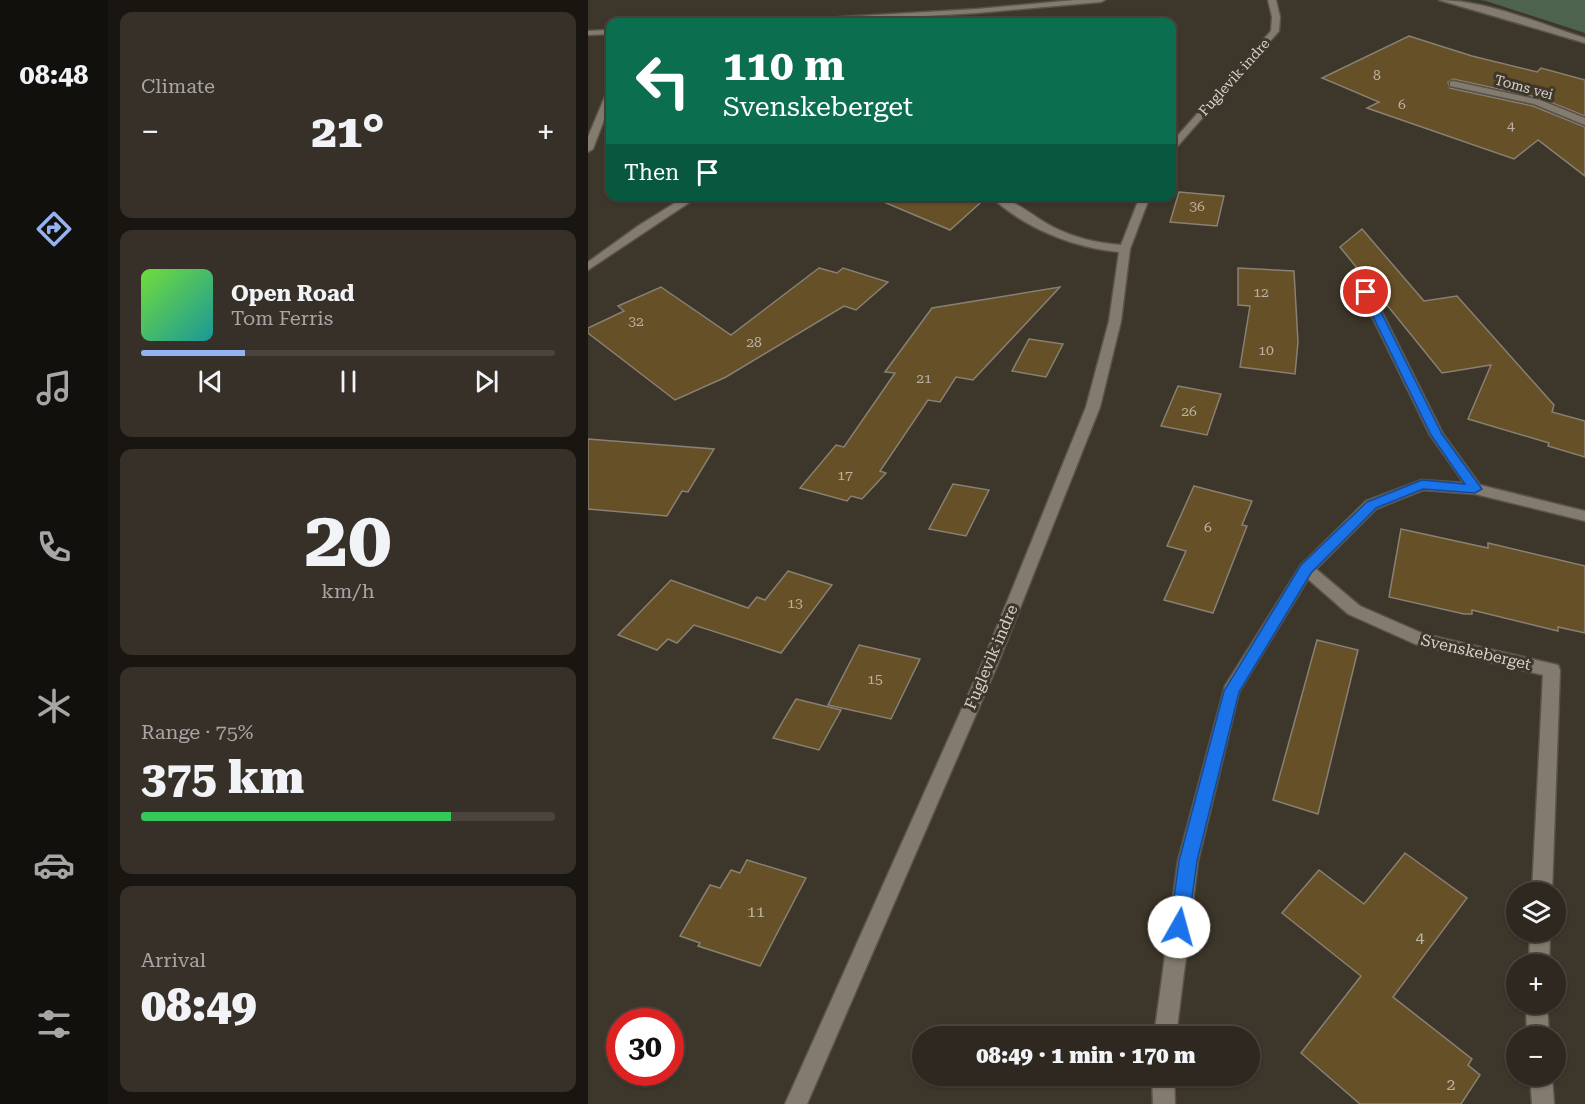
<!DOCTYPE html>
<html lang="en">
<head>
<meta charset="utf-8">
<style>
  body { margin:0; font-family:"Roboto Serif",serif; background:#363029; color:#f1f3f6; height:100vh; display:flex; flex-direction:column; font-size:22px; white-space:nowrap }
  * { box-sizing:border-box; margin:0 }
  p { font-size:20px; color:#a7a6a5 }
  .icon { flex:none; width:33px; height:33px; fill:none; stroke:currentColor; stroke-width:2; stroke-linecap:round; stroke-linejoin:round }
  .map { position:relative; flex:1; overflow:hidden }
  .panel { display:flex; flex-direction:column; gap:12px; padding:12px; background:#191612; width:480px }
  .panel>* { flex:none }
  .top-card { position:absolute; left:18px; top:18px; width:570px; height:183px; border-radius:12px; box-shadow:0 2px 4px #0004,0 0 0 2px #49443e; background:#0b6e4f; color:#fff; overflow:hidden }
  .tools { position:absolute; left:918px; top:882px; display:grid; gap:12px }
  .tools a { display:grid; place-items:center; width:60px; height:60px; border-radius:50%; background:#2e2820; box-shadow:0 2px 4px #0004,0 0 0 2px #49443e; font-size:30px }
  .speed { position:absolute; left:18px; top:1008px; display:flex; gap:12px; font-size:30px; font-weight:700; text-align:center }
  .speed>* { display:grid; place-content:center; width:78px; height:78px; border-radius:50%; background:#2e2820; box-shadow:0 2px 4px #0004,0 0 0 2px #49443e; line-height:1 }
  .speed .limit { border:9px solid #d22; background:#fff; color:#111 }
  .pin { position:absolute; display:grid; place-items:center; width:51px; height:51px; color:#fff; margin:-26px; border:3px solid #fff; border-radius:50%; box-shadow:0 2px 6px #0007 }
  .me { position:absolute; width:66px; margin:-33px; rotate:7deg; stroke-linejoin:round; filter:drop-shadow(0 0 4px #0008) }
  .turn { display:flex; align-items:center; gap:21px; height:126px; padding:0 18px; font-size:27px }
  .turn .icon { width:78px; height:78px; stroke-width:2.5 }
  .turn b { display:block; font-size:42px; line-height:51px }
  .then { display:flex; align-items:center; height:57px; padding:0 18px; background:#0003; gap:12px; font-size:22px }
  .big { font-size:45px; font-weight:800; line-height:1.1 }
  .panel .card { flex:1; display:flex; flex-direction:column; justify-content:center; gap:9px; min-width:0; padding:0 21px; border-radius:12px; background:#363029 }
  .panel .dial { align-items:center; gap:0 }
  .dial b { font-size:78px; line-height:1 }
  .song { display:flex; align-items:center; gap:18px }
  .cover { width:72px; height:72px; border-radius:9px; background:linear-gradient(135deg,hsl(100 70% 55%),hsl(180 70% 35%)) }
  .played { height:6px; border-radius:3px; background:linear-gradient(90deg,#95b2f1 25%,#49443e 25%) }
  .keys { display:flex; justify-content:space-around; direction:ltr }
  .heat { display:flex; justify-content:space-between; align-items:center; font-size:33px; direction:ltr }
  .charge { height:9px; border-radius:4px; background:linear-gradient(90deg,#34c759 75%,#49443e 0) }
  .trip { position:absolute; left:324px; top:1026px; width:348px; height:60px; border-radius:30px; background:#2e2820; box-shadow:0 2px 4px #0004,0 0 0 2px #49443e; font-weight:800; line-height:60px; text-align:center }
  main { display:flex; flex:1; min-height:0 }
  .tabs { display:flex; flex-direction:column; width:108px; justify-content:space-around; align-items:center; background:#12100d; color:#a7a6a5 }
  .tabs .icon { width:42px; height:42px }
  .tabs .selected { color:#95b2f1 }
  .tabs b { font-size:27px; color:#f1f3f6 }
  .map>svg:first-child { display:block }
  .green { fill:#4e634b }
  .building { fill:#665028; stroke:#888073; stroke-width:1.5 }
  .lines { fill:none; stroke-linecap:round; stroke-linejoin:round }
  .minor-casing { stroke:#5a534a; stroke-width:3 }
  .minor { fill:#837b6e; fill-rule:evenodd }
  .route { fill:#1a73e8; stroke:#114b97; stroke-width:1.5 }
  .labels { text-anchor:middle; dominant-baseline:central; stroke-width:6; stroke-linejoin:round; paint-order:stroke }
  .number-label { font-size:14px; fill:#bbb2a2 }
  .far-street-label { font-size:14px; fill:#d7d2cb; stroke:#3d362a }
  .street-label { font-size:16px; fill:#d7d2cb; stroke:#3d362a }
  .near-number-label { font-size:16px; fill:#bbb2a2 }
</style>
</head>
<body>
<main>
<nav class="tabs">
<b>08:48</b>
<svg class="icon selected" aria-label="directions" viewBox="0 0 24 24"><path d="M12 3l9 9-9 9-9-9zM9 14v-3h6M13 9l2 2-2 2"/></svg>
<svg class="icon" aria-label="music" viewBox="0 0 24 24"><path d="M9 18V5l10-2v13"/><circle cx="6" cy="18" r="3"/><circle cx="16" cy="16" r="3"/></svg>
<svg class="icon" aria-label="phone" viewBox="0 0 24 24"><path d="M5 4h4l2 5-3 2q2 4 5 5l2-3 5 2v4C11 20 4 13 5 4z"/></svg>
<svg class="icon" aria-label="climate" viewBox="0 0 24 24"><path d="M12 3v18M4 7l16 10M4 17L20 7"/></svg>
<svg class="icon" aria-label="car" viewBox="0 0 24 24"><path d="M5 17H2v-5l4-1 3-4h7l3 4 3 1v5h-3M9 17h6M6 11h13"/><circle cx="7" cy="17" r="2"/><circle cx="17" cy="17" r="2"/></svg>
<svg class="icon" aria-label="filters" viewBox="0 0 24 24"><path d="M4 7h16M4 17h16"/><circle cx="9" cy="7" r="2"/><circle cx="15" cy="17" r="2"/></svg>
</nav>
<section class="panel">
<div class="card"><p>Climate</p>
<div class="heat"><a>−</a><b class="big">21°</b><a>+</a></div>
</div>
<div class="card">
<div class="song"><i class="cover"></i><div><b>Open Road</b><p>Tom Ferris</p></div></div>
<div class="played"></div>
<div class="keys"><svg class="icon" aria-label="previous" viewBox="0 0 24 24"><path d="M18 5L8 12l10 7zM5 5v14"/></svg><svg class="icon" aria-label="pause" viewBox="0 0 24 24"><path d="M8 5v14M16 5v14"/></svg><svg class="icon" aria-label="next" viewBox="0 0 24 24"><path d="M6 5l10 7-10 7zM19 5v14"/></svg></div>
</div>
<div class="card dial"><b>20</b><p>km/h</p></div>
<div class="card"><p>Range · 75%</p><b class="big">375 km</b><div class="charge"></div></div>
<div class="card"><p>Arrival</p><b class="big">08:49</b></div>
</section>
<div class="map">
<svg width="997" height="1104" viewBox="0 0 997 1104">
  <rect width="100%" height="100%" fill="#3d362a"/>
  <!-- green -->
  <path class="green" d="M 892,0 L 997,0 L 997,33 L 898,1 Z"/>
  <!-- building -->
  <g class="building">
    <path d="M 821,36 L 884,56 L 949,72 L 953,68 L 997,80 L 997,116 L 952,98 L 865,79 L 860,82 L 862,88 L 945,106 L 997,127 L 997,176 L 950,140 L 926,159 L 779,108 L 791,102 L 734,78 Z"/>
    <path d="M 591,192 L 636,196 L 629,226 L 582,222 Z"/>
    <path d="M 400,196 L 362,230 L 284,197 L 284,196 Z"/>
    <path d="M 774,229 L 836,301 L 869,296 L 966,405 L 964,412 L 997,421 L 997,457 L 960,446 L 961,443 L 880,419 L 903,365 L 854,373 L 752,247 Z"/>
    <path d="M 231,268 L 249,273 L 255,268 L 300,282 L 268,310 L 256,306 L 138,377 L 87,400 L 0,333 L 0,328 L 36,311 L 30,306 L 73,287 L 143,335 Z"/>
    <path d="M 650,268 L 706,271 L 710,342 L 707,374 L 652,367 L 662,306 L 650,305 Z"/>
    <path d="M 472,287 L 385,380 L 368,377 L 352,402 L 340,400 L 292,471 L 298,473 L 274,499 L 263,496 L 259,501 L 212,488 L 248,445 L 256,447 L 307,373 L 297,372 L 344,308 Z"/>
    <path d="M 441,339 L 475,344 L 458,377 L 424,371 Z"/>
    <path d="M 590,386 L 633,394 L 619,435 L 573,426 Z"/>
    <path d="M 0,439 L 126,449 L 100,492 L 94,491 L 79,516 L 0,509 Z"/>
    <path d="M 365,484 L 401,490 L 378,536 L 341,529 Z"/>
    <path d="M 606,486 L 664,501 L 654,525 L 659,526 L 625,613 L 576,600 L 598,551 L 579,546 Z"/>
    <path d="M 813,529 L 900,548 L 900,543 L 997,566 L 997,633 L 970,627 L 970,631 L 884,610 L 884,614 L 876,614 L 801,597 Z"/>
    <path d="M 200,571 L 244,585 L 193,653 L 106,625 L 89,643 L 80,639 L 69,650 L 30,635 L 83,580 L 160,608 L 169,597 L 177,600 Z"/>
    <path d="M 729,640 L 770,650 L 730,814 L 685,800 Z"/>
    <path d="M 271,645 L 332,659 L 303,719 L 240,705 Z"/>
    <path d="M 208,699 L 253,710 L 231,750 L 185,738 Z"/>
    <path d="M 817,853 L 879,898 L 805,997 L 884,1059 L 880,1065 L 892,1075 L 873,1104 L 772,1104 L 713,1053 L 773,976 L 694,913 L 731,870 L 776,904 Z"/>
    <path d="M 159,860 L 218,878 L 172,966 L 110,946 L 112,943 L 92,936 L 122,885 L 132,888 L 143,870 L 152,873 Z"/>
  </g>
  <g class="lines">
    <defs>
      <g id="minor">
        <path d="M 487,0 L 517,0 L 513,2 L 389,13 L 235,22 L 200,22 L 204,20 L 389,9 Z"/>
        <path d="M 680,0 L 688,0 L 692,17 L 691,31 L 587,149 L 584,150 L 584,142 L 683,31 L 684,17 Z"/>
        <path d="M 851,0 C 898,0 952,24 997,38 L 997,43 Z"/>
        <path d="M 22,30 L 22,34 L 0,35 L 0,31 Z"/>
        <path d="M 865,81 L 952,100 L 997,118 L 997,125 L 946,104 L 862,86 L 862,82 Z"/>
        <path d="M 22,91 L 22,104 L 5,149 L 0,152 L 0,137 L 18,94 Z"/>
        <path d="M 98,196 L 111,196 L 0,270 L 0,262 L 50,226 Z"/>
        <path d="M 402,196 C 424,196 445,217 465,227 C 487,238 509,243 533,245 L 552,196 L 562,196 L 542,249 L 533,321 L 512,407 L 409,666 L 219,1104 L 197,1104 L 393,666 L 498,407 L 521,321 L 531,252 C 486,248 436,228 402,196 Z"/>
        <path d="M 778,289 L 784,292 L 855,434 L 892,485 L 997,511 L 997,521 L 887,494 L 835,490 L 788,509 L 728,569 L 772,606 L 836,634 L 970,665 L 972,670 L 964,892 L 944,892 L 955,675 L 827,644 L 760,614 L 720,579 L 651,692 L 610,861 L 588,1036 L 566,1036 L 590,861 L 637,686 L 713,565 L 778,501 L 834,480 L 876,483 L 842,435 L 772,292 Z"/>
        <path d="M 942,932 L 962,932 L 961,964 L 941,964 Z"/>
        <path d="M 938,1004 L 959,1004 L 961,1036 L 939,1036 Z"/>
        <path d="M 564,1076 L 586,1076 L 587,1104 L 565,1104 Z"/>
        <path d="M 942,1076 L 964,1076 L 966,1104 L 944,1104 Z"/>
      </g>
    </defs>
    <!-- minor casing -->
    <use href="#minor" class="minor-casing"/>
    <!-- minor -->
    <use href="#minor" class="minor"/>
  </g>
  <!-- route -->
  <path class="route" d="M 778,289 L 783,292 L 854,434 L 894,489 L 887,493 L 835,489 L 788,508 L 723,573 L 651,692 L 609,861 L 600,927 L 598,933 L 591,935 L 585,933 L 582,927 L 591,861 L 636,691 L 713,565 L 779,502 L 834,480 L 877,484 L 843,435 L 773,292 Z"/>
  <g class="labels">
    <!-- number labels -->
    <g class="number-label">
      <text x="789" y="75">8</text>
      <text x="814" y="104">6</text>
      <text x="923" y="125">4</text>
      <text x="609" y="206">36</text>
      <text x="673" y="292">12</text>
      <text x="48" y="321">32</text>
      <text x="166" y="342">28</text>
      <text x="678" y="350">10</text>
      <text x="336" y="378">21</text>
      <text x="601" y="411">26</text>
      <text x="257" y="475">17</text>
      <text x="620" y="527">6</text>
      <text x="207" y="603">13</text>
      <text x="287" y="679">15</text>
    </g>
    <!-- far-street labels -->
    <g class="far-street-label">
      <text transform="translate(646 77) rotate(-48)">Fuglevik indre</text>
      <text transform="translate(936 87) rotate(15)">Toms vei</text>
    </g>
    <!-- street labels -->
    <g class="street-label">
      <text transform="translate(888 652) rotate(13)">Svenskeberget</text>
      <text transform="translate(403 657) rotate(-67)">Fuglevik indre</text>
    </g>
    <!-- near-number labels -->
    <g class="near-number-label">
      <text x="168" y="911">11</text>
      <text x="832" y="937">4</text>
      <text x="863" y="1084">2</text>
    </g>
  </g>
</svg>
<div class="tools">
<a><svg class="icon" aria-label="layers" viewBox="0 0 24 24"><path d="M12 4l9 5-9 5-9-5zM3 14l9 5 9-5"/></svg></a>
<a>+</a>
<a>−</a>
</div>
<div class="speed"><div class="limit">30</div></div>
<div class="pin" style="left:778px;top:292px;background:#d93025"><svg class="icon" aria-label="arrive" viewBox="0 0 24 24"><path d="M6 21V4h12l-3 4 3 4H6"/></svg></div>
<svg class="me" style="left:591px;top:927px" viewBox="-20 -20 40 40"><circle r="19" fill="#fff"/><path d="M0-13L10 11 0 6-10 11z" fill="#1a73e8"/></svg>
<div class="trip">08:49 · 1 min · 170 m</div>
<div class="top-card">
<div class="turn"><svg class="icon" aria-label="left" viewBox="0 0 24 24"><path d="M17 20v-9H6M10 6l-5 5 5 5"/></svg><div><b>110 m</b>Svenskeberget</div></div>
<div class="then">Then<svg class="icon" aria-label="arrive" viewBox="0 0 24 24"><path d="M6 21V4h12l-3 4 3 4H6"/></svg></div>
</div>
</div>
</main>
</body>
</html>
